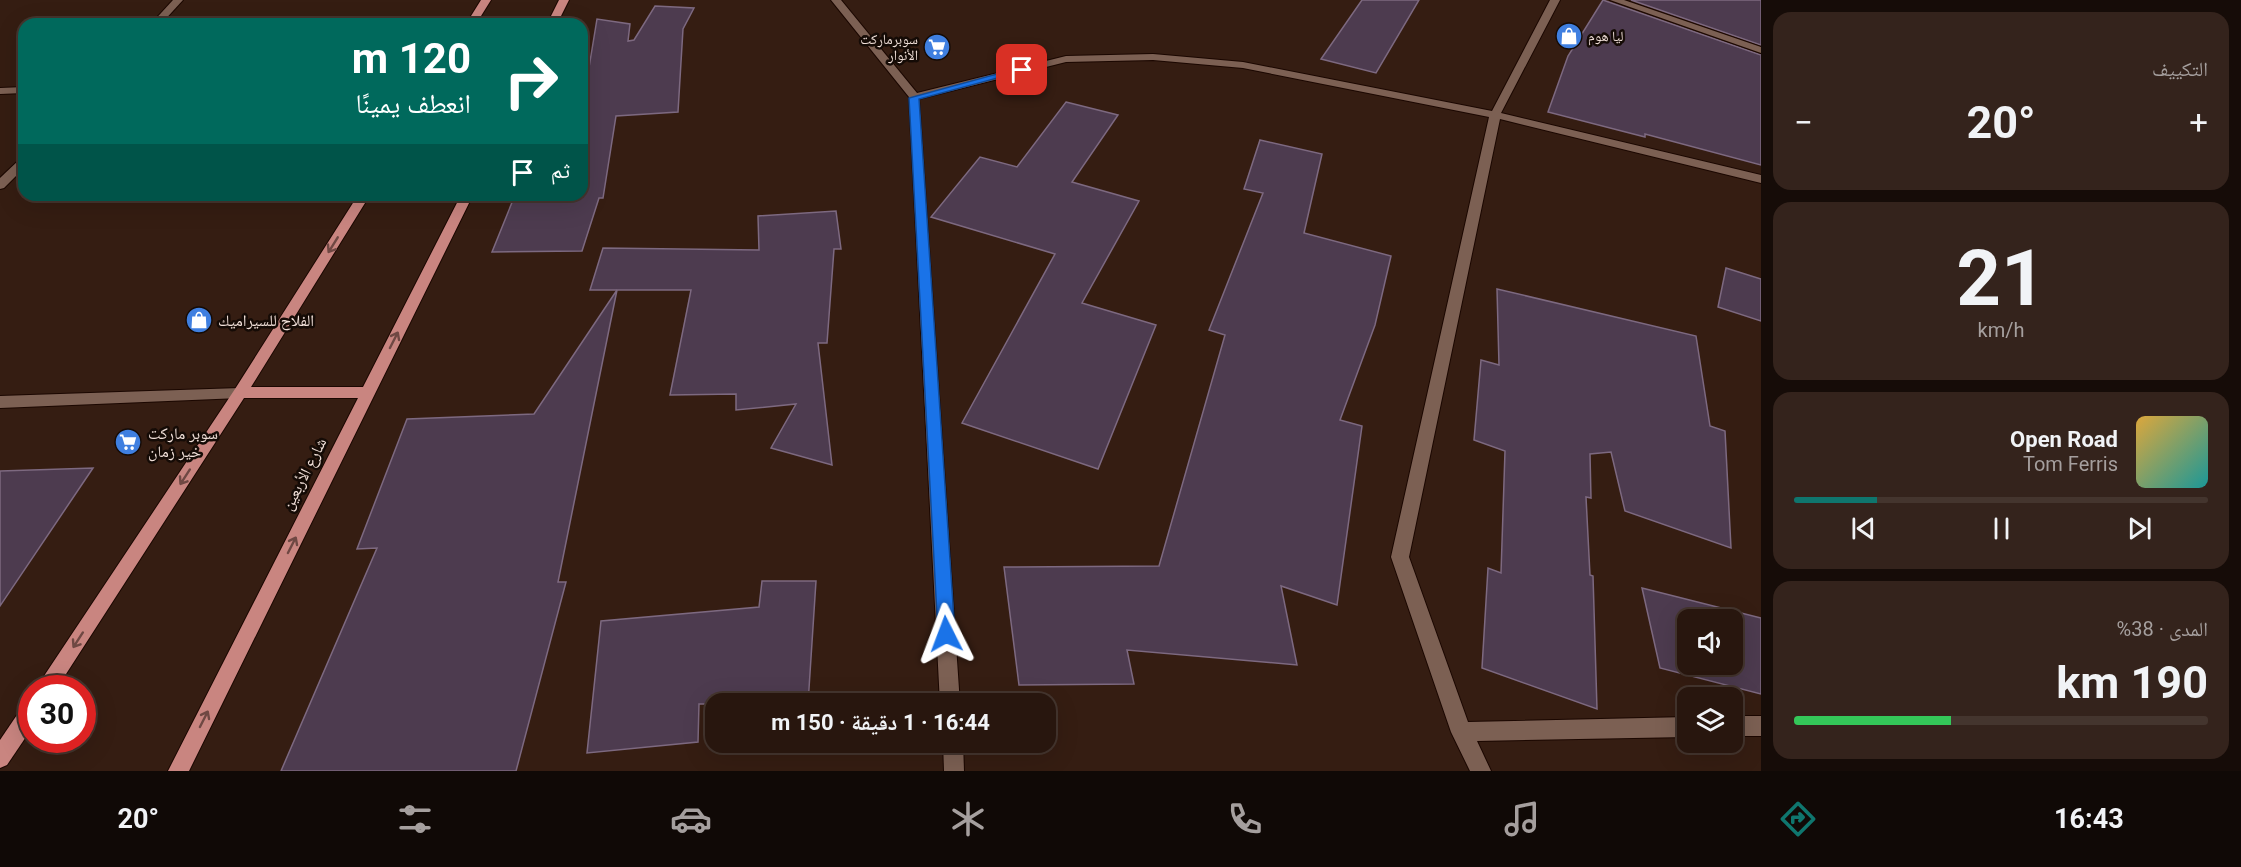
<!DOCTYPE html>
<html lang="ar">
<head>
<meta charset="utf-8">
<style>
  body { margin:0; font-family:Roboto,"Noto Naskh Arabic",sans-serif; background:#34231c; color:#f1f3f6; direction:rtl; height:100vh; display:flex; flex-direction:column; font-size:22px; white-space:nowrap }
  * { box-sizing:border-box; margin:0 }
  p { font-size:20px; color:#a59f9e }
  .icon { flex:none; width:33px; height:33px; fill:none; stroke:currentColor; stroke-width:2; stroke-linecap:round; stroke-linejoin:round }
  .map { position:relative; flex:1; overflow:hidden; direction:ltr }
  .panel { display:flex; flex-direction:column; gap:12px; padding:12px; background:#160c08; width:480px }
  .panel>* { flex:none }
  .banner { position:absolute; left:18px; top:18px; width:570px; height:183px; border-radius:18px; box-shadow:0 6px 24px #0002,0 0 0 2px #44352e; direction:rtl; background:#00695c; color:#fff; overflow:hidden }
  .tools { position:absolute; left:1677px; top:609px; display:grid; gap:12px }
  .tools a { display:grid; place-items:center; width:66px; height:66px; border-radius:12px; background:#28160e; box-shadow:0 6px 24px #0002,0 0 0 2px #44352e; font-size:30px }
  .speed { position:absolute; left:18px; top:675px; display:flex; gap:12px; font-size:30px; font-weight:700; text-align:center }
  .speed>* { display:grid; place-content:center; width:78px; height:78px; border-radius:50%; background:#28160e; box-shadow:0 6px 24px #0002,0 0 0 2px #44352e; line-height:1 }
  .speed .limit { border:9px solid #d22; background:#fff; color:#111 }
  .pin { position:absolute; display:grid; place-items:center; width:51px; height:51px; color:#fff; margin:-26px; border-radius:12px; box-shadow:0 3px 9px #0006 }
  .me { position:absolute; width:66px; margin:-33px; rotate:357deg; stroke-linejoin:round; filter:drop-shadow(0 0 4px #0008) }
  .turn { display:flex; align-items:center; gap:21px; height:126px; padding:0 18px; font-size:27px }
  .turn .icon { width:78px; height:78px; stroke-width:2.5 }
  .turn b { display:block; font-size:42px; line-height:51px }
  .then { display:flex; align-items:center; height:57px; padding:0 18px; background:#0003; gap:12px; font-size:22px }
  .big { font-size:45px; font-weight:700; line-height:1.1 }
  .panel .tile { flex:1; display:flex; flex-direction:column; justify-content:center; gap:9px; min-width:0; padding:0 21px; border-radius:18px; background:#34231c }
  .panel .dial { align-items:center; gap:0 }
  .dial b { font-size:78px; line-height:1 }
  .song { display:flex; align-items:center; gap:18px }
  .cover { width:72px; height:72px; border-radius:9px; background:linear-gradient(135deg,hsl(40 70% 55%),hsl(180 70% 35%)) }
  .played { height:6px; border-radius:3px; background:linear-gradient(90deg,#0f766e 20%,#44352e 20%) }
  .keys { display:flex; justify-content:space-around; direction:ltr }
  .heat { display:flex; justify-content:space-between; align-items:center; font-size:33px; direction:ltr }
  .charge { height:9px; border-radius:4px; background:linear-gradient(90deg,#34c759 38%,#44352e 0) }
  .trip { position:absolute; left:705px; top:693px; width:351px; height:60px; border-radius:18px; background:#28160e; box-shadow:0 6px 24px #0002,0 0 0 2px #44352e; font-weight:700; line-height:60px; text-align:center; direction:rtl }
  .dock { display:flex; height:96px; justify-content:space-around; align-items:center; background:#100906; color:#a59f9e }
  .dock .icon { width:42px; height:42px }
  .dock .selected { color:#0f766e }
  .dock b { font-size:27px; color:#f1f3f6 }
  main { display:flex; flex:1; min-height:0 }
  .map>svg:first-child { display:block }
  .building { fill:#4d3b4f; stroke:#7d6980; stroke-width:1.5; fill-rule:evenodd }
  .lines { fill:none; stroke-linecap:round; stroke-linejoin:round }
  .minor-casing { stroke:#1b0701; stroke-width:2 }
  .major-casing { stroke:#1b0701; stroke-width:2 }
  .minor { fill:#7c6053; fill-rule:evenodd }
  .major { fill:#c98580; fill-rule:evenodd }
  .oneway { stroke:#6f4843 }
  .route { fill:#1a73e8; stroke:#114b97; stroke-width:1.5 }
  .labels { text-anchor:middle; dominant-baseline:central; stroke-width:5; stroke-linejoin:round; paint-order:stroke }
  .far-poi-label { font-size:14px; fill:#f0dfd8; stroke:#150b06; text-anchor:start }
  .poi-label { font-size:16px; fill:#f0dfd8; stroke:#150b06; text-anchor:start }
  .street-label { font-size:16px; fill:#f0dfd8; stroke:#150b06 }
</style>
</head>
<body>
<main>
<section class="panel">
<div class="tile"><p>التكييف</p>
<div class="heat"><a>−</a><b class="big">20°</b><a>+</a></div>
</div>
<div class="tile dial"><b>21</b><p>km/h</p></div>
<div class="tile">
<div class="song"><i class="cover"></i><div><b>Open Road</b><p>Tom Ferris</p></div></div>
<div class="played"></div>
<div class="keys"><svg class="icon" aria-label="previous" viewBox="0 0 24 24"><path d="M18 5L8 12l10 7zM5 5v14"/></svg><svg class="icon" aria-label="pause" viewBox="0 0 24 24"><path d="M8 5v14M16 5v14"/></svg><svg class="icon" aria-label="next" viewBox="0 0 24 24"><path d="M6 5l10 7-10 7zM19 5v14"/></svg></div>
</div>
<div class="tile"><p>المدى · 38%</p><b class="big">190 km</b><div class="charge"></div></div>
</section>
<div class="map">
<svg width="1761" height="771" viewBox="0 0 1761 771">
  <rect width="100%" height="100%" fill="#351d12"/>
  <!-- building -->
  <g class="building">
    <path d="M 1362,0 L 1419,0 L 1376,73 L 1321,59 Z"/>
    <path d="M 1603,0 L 1761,55 L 1761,165 L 1645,134 L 1645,137 L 1548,112 L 1568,56 Z"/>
    <path d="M 1631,0 L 1761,0 L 1761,45 Z"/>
    <path d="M 655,6 L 694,8 L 683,29 L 678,112 L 616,116 L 603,198 L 599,198 L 582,251 L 492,252 L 515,195 L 582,195 L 582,110 L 597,19 L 630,24 L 628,41 L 634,40 Z"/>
    <path d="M 1066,102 L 1118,115 L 1072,182 L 1139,201 L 1082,303 L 1156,325 L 1098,469 L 962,423 L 1055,254 L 931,217 L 980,157 L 1017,167 Z"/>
    <path d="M 1260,140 L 1322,154 L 1304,233 L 1391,256 L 1375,325 L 1340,420 L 1362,426 L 1337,605 L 1281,586 L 1297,665 L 1127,650 L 1134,684 L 1019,685 L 1004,567 L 1159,566 L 1225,335 L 1209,330 L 1263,193 L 1244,189 Z"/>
    <path d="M 836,211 L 841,249 L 834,249 L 827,343 L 818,343 L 832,465 L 771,448 L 796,404 L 736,410 L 736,394 L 670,395 L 691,290 L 590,290 L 603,248 L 759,250 L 758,216 Z"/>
    <path d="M 1726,268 L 1761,279 L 1761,321 L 1718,307 Z"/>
    <path d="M 1497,289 L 1696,336 L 1710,426 L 1725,431 L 1731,548 L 1625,511 L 1611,452 L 1590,454 L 1591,498 L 1586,497 L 1590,575 L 1593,576 L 1597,709 L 1482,668 L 1488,568 L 1501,573 L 1505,451 L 1474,440 L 1481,360 L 1499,365 Z"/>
    <path d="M 617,290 L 558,582 L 566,582 L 516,771 L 281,771 L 377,548 L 357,549 L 407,419 L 534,414 Z"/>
    <path d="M 93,468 L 0,606 L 0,471 Z"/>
    <path d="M 762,581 L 816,581 L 808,704 L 699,704 L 698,742 L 587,753 L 601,621 L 759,607 Z"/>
    <path d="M 1642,588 L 1761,618 L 1761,694 L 1660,668 ZM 1688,620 L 1732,620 L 1732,664 L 1688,664 Z"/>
  </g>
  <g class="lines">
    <defs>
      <g id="minor">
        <path d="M 173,0 L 183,0 L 161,24 L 151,24 Z"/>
        <path d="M 831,0 L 841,0 L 917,93 L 1066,56 L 1153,54 L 1243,62 L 1492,111 L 1550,0 L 1560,0 L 1501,113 L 1761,175 L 1761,183 L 1500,119 L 1409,557 L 1468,722 L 1688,717 L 1688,737 L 1477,741 L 1491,771 L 1470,771 L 1451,732 L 1391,557 L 1489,117 L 1243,68 L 1153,60 L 1066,62 L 919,99 L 960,704 L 940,704 L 909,97 Z"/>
        <path d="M 1610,0 L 1624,0 L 1761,47 L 1761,53 Z"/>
        <path d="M 24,87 L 24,93 L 0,94 L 0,88 Z"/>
        <path d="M 24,158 L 24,168 L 4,188 L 0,189 L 0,178 L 20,159 Z"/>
        <path d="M 240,388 L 245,389 L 248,393 L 245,397 L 240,398 L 0,408 L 0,396 Z"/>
        <rect x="1732" y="716" width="29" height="20"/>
        <path d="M 943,742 L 963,742 L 964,771 L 944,771 Z"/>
      </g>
      <g id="major">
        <path d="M 481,0 L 491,0 L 476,24 L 466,24 Z"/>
        <path d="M 559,0 L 569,0 L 557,24 L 547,24 Z"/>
        <path d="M 358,195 L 370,195 L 251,387 L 363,387 L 461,195 L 473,195 L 189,771 L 168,771 L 358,398 L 244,398 L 57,688 L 36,688 L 235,389 Z"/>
        <path d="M 32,701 L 32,728 L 7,765 L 0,768 L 0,740 L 25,703 Z"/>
      </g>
    </defs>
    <!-- minor casing -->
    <use href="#minor" class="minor-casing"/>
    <!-- major casing -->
    <use href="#major" class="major-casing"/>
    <!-- minor -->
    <use href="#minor" class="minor"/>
    <!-- major -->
    <use href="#major" class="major"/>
  </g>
  <!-- one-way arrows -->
  <defs><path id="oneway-shaft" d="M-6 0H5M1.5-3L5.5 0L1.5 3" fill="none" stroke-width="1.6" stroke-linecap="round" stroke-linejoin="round" transform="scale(1.5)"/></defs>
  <g class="oneway">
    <use href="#oneway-shaft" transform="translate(333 245) rotate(122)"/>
    <use href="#oneway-shaft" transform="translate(394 340) rotate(-63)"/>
    <use href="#oneway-shaft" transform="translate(185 477) rotate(123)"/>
    <use href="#oneway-shaft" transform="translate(292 545) rotate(-63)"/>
    <use href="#oneway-shaft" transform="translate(78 640) rotate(123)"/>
    <use href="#oneway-shaft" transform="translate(204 719) rotate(-63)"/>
  </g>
  <!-- route -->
  <path class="route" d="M 1019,68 L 1027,70 L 919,99 L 955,634 L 952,639 L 946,641 L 940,639 L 938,634 L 909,98 Z"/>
  <!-- icons -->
  <defs>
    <symbol id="shop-disc" viewBox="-11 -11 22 22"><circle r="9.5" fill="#3f7fe0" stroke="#150b06"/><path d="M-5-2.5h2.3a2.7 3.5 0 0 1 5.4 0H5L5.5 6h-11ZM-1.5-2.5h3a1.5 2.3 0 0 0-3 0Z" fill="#fff"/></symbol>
    <symbol id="supermarket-disc" viewBox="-11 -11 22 22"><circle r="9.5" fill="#3f7fe0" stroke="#150b06"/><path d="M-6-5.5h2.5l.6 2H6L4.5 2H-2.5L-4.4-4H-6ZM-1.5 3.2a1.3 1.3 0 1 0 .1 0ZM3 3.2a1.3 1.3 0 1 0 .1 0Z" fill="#fff"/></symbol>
  </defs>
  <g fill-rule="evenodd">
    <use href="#shop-disc" x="1554" y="21" width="30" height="30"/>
    <use href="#supermarket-disc" x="922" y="32" width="30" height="30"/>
    <use href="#shop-disc" x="184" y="305" width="30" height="30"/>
    <use href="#supermarket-disc" x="113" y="427" width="30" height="30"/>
  </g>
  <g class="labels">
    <!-- far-poi labels -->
    <g class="far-poi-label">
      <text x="1588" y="36">ليا هوم</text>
      <text x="918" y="39" text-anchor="end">سوبرماركت<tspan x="918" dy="16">الأنوار</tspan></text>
    </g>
    <!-- poi labels -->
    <g class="poi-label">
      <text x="218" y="320">الفلاح للسيراميك</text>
      <text x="148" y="433">سوبر ماركت<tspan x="148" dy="18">خير زمان</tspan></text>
    </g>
    <!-- street labels -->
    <g class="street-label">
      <text transform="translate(304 474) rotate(-63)">شارع الأربعين</text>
    </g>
  </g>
</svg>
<div class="tools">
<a><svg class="icon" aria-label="sound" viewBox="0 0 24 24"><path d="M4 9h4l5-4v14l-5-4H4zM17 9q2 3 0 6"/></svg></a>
<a><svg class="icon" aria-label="layers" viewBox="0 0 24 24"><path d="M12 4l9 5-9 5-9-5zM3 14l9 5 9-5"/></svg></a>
</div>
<div class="speed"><div class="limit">30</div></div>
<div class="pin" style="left:1022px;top:70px;background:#d93025"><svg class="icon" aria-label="arrive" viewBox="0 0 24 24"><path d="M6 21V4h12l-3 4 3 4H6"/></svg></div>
<svg class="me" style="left:946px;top:634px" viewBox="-20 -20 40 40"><path d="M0-17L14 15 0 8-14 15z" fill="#1a73e8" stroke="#fff" stroke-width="4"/></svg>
<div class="trip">16:44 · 1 دقيقة · 150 m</div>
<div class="banner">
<div class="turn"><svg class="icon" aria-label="right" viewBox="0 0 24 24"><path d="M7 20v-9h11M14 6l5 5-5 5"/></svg><div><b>120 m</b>انعطف يمينًا</div></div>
<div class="then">ثم<svg class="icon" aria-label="arrive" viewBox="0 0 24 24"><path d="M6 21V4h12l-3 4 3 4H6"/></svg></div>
</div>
</div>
</main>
<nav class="dock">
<b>16:43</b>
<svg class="icon selected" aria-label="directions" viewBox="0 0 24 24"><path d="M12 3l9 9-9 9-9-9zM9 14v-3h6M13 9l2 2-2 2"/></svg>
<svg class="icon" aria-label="music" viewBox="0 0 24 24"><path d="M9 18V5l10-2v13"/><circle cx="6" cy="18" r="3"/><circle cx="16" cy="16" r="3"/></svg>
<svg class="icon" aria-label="phone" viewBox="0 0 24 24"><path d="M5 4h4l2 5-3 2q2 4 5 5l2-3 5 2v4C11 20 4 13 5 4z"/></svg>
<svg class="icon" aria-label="climate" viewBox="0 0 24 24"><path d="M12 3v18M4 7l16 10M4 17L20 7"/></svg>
<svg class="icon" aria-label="car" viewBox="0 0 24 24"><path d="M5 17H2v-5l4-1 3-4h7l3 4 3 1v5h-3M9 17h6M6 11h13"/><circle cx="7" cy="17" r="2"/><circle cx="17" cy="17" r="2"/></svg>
<svg class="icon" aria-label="filters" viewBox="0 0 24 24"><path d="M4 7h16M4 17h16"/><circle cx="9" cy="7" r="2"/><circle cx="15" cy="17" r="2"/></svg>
<b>20°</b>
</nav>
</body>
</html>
